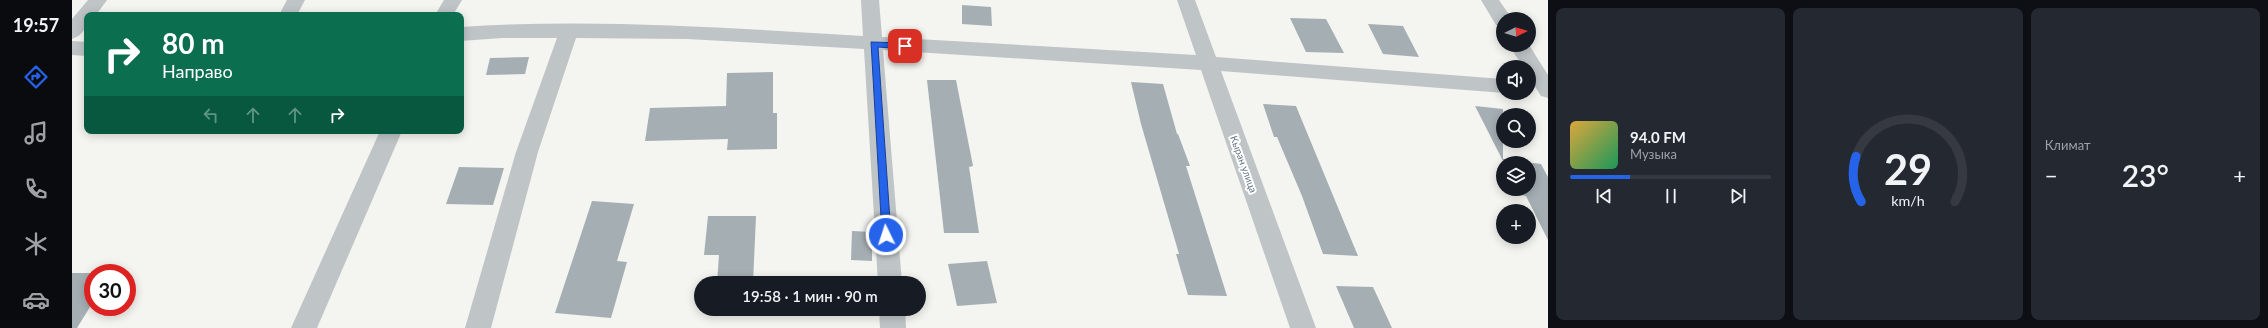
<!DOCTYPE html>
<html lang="ru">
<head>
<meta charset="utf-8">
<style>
  body { margin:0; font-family:Lato,sans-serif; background:#242831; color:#f1f3f6; height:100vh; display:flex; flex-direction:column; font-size:15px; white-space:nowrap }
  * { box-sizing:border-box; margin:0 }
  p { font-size:13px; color:#9ea1a6 }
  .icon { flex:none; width:22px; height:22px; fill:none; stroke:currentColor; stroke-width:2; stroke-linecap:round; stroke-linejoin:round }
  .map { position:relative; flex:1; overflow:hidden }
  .drawer { display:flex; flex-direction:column; gap:8px; padding:8px; background:#0d0f14; width:720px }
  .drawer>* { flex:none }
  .guide { position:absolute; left:12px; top:12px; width:380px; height:122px; border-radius:8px; box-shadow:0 2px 10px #0003; background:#0b6e4f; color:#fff; overflow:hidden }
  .needle { width:26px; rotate:85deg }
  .fabs { position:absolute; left:1424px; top:12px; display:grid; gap:8px }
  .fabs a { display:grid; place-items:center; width:40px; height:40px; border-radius:50%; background:#171b24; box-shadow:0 2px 10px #0003; font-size:20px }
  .speed { position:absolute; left:12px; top:264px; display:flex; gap:8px; font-size:20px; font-weight:700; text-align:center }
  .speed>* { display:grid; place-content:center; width:52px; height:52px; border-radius:50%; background:#171b24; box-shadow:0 2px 10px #0003; line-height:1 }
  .speed .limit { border:6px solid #d22; background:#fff; color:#111 }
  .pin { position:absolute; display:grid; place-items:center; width:34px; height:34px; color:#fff; margin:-17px; border-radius:8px; box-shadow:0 2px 6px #0006 }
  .me { position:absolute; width:44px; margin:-22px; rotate:356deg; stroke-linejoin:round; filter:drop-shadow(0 0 3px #0008) }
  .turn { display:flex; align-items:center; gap:14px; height:84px; padding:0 12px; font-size:18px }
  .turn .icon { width:52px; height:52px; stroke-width:2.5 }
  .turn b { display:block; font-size:28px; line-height:34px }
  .lanes { display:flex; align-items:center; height:38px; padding:0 12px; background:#0003; justify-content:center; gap:20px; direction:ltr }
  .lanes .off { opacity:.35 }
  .big { font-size:30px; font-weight:600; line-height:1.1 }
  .drawer .widget { flex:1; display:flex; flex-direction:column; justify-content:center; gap:6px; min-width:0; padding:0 14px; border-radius:8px; background:#242831 }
  .drawer .dial { align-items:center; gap:0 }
  .dial svg { height:104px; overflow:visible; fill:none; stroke:#363941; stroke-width:7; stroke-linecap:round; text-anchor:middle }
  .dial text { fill:#f1f3f6; stroke:none }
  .song { display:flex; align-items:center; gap:12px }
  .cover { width:48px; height:48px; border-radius:6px; background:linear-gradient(135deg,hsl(40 70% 55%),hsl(150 70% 35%)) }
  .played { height:4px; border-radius:2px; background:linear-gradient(90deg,#2563eb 30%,#363941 30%) }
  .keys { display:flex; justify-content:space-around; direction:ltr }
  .heat { display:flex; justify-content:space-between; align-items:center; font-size:22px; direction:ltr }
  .drawer .tiles { flex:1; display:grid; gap:8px; grid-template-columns:repeat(3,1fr) }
  .trip { position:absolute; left:622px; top:276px; width:232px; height:40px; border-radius:20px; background:#171b24; box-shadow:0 2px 10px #0003; font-weight:600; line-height:40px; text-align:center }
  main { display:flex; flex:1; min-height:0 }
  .menu { display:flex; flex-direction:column; width:72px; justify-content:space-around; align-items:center; background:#090b0e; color:#9ea1a6 }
  .menu .icon { width:28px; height:28px }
  .menu .selected { color:#2563eb }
  .menu b { font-size:18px; color:#f1f3f6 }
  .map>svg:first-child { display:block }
  .building { fill:#a5afb3 }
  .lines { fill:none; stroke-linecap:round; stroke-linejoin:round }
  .minor { fill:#bfc4c6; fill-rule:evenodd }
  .route { fill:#2563eb; stroke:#184099 }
  .labels { text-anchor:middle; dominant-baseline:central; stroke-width:4; stroke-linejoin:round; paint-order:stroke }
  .street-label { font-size:10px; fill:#627682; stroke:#fff }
</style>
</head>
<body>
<main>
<nav class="menu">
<b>19:57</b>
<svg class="icon selected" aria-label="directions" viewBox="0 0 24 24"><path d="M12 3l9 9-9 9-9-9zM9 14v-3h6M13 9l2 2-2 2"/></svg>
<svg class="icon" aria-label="music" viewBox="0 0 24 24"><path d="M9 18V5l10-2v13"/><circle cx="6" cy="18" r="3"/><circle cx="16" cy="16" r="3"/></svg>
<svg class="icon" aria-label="phone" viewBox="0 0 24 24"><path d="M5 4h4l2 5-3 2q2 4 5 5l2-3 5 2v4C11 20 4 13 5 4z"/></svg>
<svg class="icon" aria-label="climate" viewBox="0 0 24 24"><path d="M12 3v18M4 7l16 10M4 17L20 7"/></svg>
<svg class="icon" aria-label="car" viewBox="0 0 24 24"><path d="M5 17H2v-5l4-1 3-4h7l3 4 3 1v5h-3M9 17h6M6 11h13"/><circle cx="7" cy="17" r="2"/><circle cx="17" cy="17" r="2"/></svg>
</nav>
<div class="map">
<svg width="1476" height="328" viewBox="0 0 1476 328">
  <rect width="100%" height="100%" fill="#f4f4f0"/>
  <!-- building -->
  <g class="building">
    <path d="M 890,5 L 919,7 L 920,26 L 890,24 Z"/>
    <path d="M 1218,18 L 1254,19 L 1272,53 L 1234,52 Z"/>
    <path d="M 1296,24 L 1331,26 L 1347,57 L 1311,54 Z"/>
    <path d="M 457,57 L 453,74 L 414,75 L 418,58 Z"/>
    <path d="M 701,72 L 701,113 L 705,113 L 705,149 L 655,150 L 656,139 L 573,141 L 578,108 L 654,106 L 655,73 Z"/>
    <path d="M 855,80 L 884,80 L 901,166 L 897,167 L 907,233 L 872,233 Z"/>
    <path d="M 1059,82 L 1091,84 L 1105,134 L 1106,134 L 1118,166 L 1114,166 L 1155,296 L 1116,295 L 1104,254 L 1107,254 L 1069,124 Z"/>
    <path d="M 1191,104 L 1224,106 L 1286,256 L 1251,254 L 1230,196 L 1205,137 L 1202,137 Z"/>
    <path d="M 1403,106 L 1431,109 L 1431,159 L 1469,164 L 1476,177 L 1476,240 L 1454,196 L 1448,195 L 1444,189 L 1457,189 L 1457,163 L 1432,163 Z"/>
    <path d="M 387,167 L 432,168 L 421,205 L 374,204 Z"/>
    <path d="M 520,201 L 562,204 L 545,261 L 555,262 L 539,318 L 483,313 Z"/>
    <path d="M 636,216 L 684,216 L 681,283 L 645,283 L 647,255 L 632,255 Z"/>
    <path d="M 780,231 L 800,232 L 800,261 L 779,260 Z"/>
    <path d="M 915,261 L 925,303 L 885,306 L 876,264 Z"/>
    <path d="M 0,273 L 21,273 L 21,302 L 5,328 L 0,328 Z"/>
    <path d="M 1264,286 L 1301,287 L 1320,328 L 1282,328 Z"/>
  </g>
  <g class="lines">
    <!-- minor -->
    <g class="minor">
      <path d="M 16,0 L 35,0 L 24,15 L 15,15 C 15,27 12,35 0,39 L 0,19 Z"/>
      <path d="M 215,0 L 233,0 L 225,15 L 207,15 Z"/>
      <path d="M 372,0 L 390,0 L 381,15 L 363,15 Z"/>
      <path d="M 789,0 L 807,0 L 810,37 L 1124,55 L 1105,0 L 1123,0 L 1144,57 L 1431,79 L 1432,93 L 1149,71 L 1244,328 L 1218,328 L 1129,70 L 811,50 L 830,283 L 806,283 L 792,49 L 615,39 L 504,38 L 466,152 L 419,328 L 393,328 L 444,152 L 485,38 L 430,38 L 389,41 L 389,27 C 523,18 657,28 791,36 Z"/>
      <path d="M 1409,0 L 1427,0 L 1440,19 L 1431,19 L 1431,26 L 1424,25 Z"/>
      <path d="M 0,41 L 15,42 L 15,56 L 0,55 Z"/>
      <path d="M 1437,45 L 1457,45 L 1476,75 L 1476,98 L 1469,96 L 1457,77 L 1457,67 L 1451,67 Z"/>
      <path d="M 308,131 L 330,131 L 245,328 L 219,328 Z"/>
      <path d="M 807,309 L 833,309 L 834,328 L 808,328 Z"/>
    </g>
  </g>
  <!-- route -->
  <path class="route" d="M 799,42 L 833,43 L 837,46 L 833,49 L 806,47 L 819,235 L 814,239 L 810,235 Z"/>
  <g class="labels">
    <!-- street labels -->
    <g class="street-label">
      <text transform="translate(1172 164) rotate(70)">Кыран улица</text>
    </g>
  </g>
</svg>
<div class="fabs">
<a><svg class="needle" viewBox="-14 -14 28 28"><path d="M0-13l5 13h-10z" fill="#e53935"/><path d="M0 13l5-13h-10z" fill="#9ea1a6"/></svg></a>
<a><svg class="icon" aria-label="sound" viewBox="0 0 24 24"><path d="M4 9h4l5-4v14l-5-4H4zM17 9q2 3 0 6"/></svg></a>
<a><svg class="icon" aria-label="search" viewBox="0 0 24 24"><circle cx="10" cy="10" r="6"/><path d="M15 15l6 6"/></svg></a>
<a><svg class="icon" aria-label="layers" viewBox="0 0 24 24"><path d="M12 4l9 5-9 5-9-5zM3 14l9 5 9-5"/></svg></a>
<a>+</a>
</div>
<div class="speed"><div class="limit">30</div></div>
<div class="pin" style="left:833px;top:46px;background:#d93025"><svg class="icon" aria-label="arrive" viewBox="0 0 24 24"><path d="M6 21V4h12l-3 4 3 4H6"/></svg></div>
<svg class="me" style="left:814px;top:235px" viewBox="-20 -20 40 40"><circle r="17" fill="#2563eb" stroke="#fff" stroke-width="3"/><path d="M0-11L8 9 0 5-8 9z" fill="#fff"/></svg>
<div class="trip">19:58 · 1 мин · 90 m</div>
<div class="guide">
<div class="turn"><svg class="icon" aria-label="right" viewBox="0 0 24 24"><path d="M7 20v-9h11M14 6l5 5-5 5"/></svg><div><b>80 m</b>Направо</div></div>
<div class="lanes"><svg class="icon off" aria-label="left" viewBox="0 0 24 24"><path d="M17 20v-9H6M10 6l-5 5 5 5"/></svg><svg class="icon off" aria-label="ahead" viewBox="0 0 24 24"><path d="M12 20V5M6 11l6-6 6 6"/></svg><svg class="icon off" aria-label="ahead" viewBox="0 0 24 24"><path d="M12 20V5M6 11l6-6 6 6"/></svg><svg class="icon" aria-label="right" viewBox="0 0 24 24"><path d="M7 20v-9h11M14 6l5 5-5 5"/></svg></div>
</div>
</div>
<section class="drawer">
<div class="tiles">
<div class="widget">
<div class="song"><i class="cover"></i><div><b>94.0 FM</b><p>Музыка</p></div></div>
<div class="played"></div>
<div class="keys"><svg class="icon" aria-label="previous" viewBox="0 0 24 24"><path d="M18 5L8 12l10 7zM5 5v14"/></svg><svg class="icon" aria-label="pause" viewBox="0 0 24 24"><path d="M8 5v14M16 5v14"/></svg><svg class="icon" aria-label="next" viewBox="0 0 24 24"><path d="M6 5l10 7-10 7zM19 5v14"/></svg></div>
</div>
<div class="widget dial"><svg viewBox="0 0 100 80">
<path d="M14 69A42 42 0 1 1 86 69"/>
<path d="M14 69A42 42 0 0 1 10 34" stroke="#2563eb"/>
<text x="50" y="56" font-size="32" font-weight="700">29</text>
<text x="50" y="72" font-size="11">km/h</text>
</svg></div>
<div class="widget"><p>Климат</p>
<div class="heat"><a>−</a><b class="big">23°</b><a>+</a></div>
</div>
</div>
</section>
</main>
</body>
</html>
